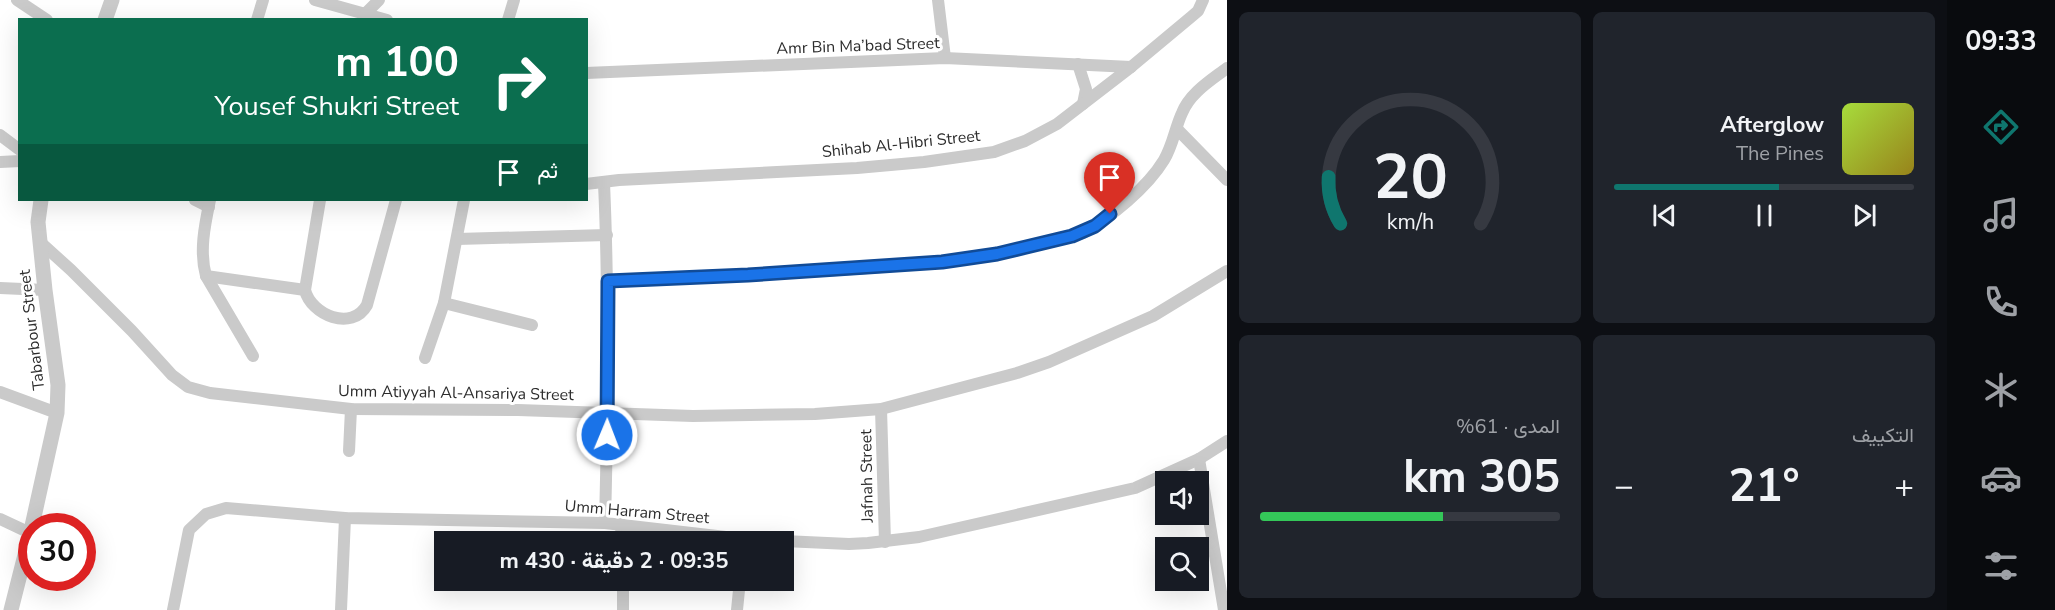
<!DOCTYPE html>
<html lang="ar">
<head>
<meta charset="utf-8">
<style>
  body { margin:0; font-family:"Nunito Sans",Vazirmatn,sans-serif; background:#20242c; color:#f1f3f6; direction:rtl; height:100vh; display:flex; flex-direction:column; font-size:22px; white-space:nowrap }
  * { box-sizing:border-box; margin:0 }
  p { font-size:20px; color:#9ea1a6 }
  .icon { flex:none; width:33px; height:33px; fill:none; stroke:currentColor; stroke-width:2; stroke-linecap:round; stroke-linejoin:round }
  .map { position:relative; flex:1; overflow:hidden; direction:ltr }
  .drawer { display:flex; flex-direction:column; gap:12px; padding:12px; background:#0d0f14; width:720px }
  .drawer>* { flex:none }
  .top-card { position:absolute; left:18px; top:18px; width:570px; height:183px; border-radius:0px; box-shadow:0 6px 24px #0002; direction:rtl; background:#0b6e4f; color:#fff; overflow:hidden }
  .fabs { position:absolute; left:1155px; top:471px; display:grid; gap:12px }
  .fabs a { display:grid; place-items:center; width:54px; height:54px; border-radius:0px; background:#171b24; box-shadow:0 6px 24px #0002; font-size:30px }
  .speed { position:absolute; left:18px; top:513px; display:flex; gap:12px; font-size:30px; font-weight:700; text-align:center }
  .speed>* { display:grid; place-content:center; width:78px; height:78px; border-radius:50%; background:#171b24; box-shadow:0 6px 24px #0002; line-height:1 }
  .speed .limit { border:9px solid #d22; background:#fff; color:#111 }
  .pin { position:absolute; display:grid; place-items:center; width:51px; height:51px; color:#fff; margin:-62px -26px; border-radius:50% 50% 50% 0; rotate:-45deg; box-shadow:0 0 6px #0007 }
  .pin .icon { rotate:45deg }
  .me { position:absolute; width:66px; margin:-33px; rotate:1deg; stroke-linejoin:round; filter:drop-shadow(0 0 4px #0008) }
  .turn { display:flex; align-items:center; gap:21px; height:126px; padding:0 30px; font-size:27px }
  .turn .icon { width:78px; height:78px; stroke-width:2.5 }
  .turn b { display:block; font-size:42px; line-height:51px }
  .then { display:flex; align-items:center; height:57px; padding:0 30px; background:#0003; gap:12px; font-size:22px }
  .big { font-size:45px; font-weight:700; line-height:1.1 }
  .drawer .widget { flex:1; display:flex; flex-direction:column; justify-content:center; gap:9px; min-width:0; padding:0 21px; border-radius:9px; background:#20242c }
  .drawer .dial { align-items:center; gap:0 }
  .dial svg { height:156px; overflow:visible; fill:none; stroke:#363941; stroke-width:7; stroke-linecap:round; text-anchor:middle }
  .dial text { fill:#f1f3f6; stroke:none }
  .song { display:flex; align-items:center; gap:18px }
  .cover { width:72px; height:72px; border-radius:9px; background:linear-gradient(135deg,hsl(80 70% 55%),hsl(50 70% 35%)) }
  .played { height:6px; border-radius:3px; background:linear-gradient(90deg,#0f766e 55%,#363941 55%) }
  .keys { display:flex; justify-content:space-around; direction:ltr }
  .heat { display:flex; justify-content:space-between; align-items:center; font-size:33px; direction:ltr }
  .charge { height:9px; border-radius:4px; background:linear-gradient(90deg,#34c759 61%,#363941 0) }
  .drawer .tiles { flex:1; display:grid; gap:12px; grid-template-columns:repeat(2,1fr) }
  .trip { position:absolute; left:434px; top:531px; width:360px; height:60px; border-radius:0px; background:#171b24; box-shadow:0 6px 24px #0002; font-weight:700; line-height:60px; text-align:center; direction:rtl }
  main { display:flex; flex:1; min-height:0 }
  .dock { display:flex; flex-direction:column; width:108px; justify-content:space-around; align-items:center; background:#090b0e; color:#9ea1a6 }
  .dock .icon { width:42px; height:42px }
  .dock .selected { color:#0f766e }
  .dock b { font-size:27px; color:#f1f3f6 }
  .map>svg:first-child { display:block }
  .lines { fill:none; stroke-linecap:round; stroke-linejoin:round }
  .minor { stroke:#cacaca; stroke-width:12 }
  .tertiary { stroke:#cacaca; stroke-width:15 }
  .route-casing { stroke:#114b97; stroke-width:15 }
  .route { stroke:#1a73e8; stroke-width:10 }
  .labels { text-anchor:middle; dominant-baseline:central; stroke-width:6; stroke-linejoin:round; paint-order:stroke }
  .street-label { font-size:16px; fill:#2d2d2d; stroke:#fff }
</style>
</head>
<body>
<main>
<nav class="dock">
<b>09:33</b>
<svg class="icon selected" aria-label="directions" viewBox="0 0 24 24"><path d="M12 3l9 9-9 9-9-9zM9 14v-3h6M13 9l2 2-2 2"/></svg>
<svg class="icon" aria-label="music" viewBox="0 0 24 24"><path d="M9 18V5l10-2v13"/><circle cx="6" cy="18" r="3"/><circle cx="16" cy="16" r="3"/></svg>
<svg class="icon" aria-label="phone" viewBox="0 0 24 24"><path d="M5 4h4l2 5-3 2q2 4 5 5l2-3 5 2v4C11 20 4 13 5 4z"/></svg>
<svg class="icon" aria-label="climate" viewBox="0 0 24 24"><path d="M12 3v18M4 7l16 10M4 17L20 7"/></svg>
<svg class="icon" aria-label="car" viewBox="0 0 24 24"><path d="M5 17H2v-5l4-1 3-4h7l3 4 3 1v5h-3M9 17h6M6 11h13"/><circle cx="7" cy="17" r="2"/><circle cx="17" cy="17" r="2"/></svg>
<svg class="icon" aria-label="filters" viewBox="0 0 24 24"><path d="M4 7h16M4 17h16"/><circle cx="9" cy="7" r="2"/><circle cx="15" cy="17" r="2"/></svg>
</nav>
<section class="drawer">
<div class="tiles">
<div class="widget">
<div class="song"><i class="cover"></i><div><b>Afterglow</b><p>The Pines</p></div></div>
<div class="played"></div>
<div class="keys"><svg class="icon" aria-label="previous" viewBox="0 0 24 24"><path d="M18 5L8 12l10 7zM5 5v14"/></svg><svg class="icon" aria-label="pause" viewBox="0 0 24 24"><path d="M8 5v14M16 5v14"/></svg><svg class="icon" aria-label="next" viewBox="0 0 24 24"><path d="M6 5l10 7-10 7zM19 5v14"/></svg></div>
</div>
<div class="widget dial"><svg viewBox="0 0 100 80">
<path d="M14 69A42 42 0 1 1 86 69"/>
<path d="M14 69A42 42 0 0 1 8 45" stroke="#0f766e"/>
<text x="50" y="56" font-size="32" font-weight="700">20</text>
<text x="50" y="72" font-size="11">km/h</text>
</svg></div>
<div class="widget"><p>التكييف</p>
<div class="heat"><a>−</a><b class="big">21°</b><a>+</a></div>
</div>
<div class="widget"><p>المدى · 61%</p><b class="big">305 km</b><div class="charge"></div></div>
</div>
</section>
<div class="map">
<svg width="1227" height="610" viewBox="0 0 1227 610">
  <rect width="100%" height="100%" fill="#fff"/>
  <g class="lines">
    <!-- minor -->
    <g class="minor">
      <path d="M 17,0 L 47,20"/>
      <path d="M 315,0 L 387,20"/>
      <path d="M 938,0 L 945,58"/>
      <path d="M 366,13 L 379,0"/>
      <path d="M 257,20 L 263,0"/>
      <path d="M 508,20 L 514,0"/>
      <path d="M 1078,64 L 1086,89 L 1083,104"/>
      <path d="M 586,73 L 945,58 L 1131,67"/>
      <path d="M 1177,129 L 1227,180"/>
      <path d="M 0,135 L 20,150"/>
      <path d="M 0,162 L 20,161"/>
      <path d="M 604,183 C 609,296 608,409 605,523"/>
      <path d="M 586,184 L 619,180 L 857,168 L 924,162 L 994,152 L 1025,141 L 1057,124 L 1131,67 L 1191,17 L 1198,11 L 1203,0"/>
      <path d="M 195,200 L 209,207"/>
      <path d="M 210,200 C 205,224 199,251 206,276 L 253,356"/>
      <path d="M 320,200 L 305,290 C 311,315 352,332 367,305 L 396,200"/>
      <path d="M 457,239 L 607,235"/>
      <path d="M 40,242 L 71,270 L 132,331 L 172,375 L 188,387 L 210,393 L 351,409 L 518,410 L 693,416 L 815,414 L 881,409 L 1017,373 L 1049,362 L 1153,316 L 1227,271"/>
      <path d="M 206,276 L 305,290"/>
      <path d="M 608,281 C 679,278 750,275 822,271 C 910,266 998,259 1083,233 C 1111,217 1147,188 1164,160 C 1173,145 1175,128 1182,113 C 1190,93 1210,81 1227,68"/>
      <path d="M 0,288 L 45,290"/>
      <path d="M 444,303 L 532,325"/>
      <path d="M 425,358 L 444,303 L 464,200"/>
      <path d="M 0,392 L 57,413"/>
      <path d="M 881,409 L 885,542"/>
      <path d="M 349,451 L 351,409"/>
      <path d="M 1199,459 L 1224,610"/>
      <path d="M 0,519 L 30,533"/>
      <path d="M 621,524 L 622,542"/>
      <path d="M 623,580 L 623,610"/>
      <path d="M 173,610 L 189,530 L 206,514 L 226,508 L 345,518 L 605,523 L 743,539 L 849,544 L 868,543 L 919,537 L 1135,488 L 1199,459 L 1227,441"/>
      <path d="M 341,610 L 345,518"/>
      <path d="M 737,610 L 740,580"/>
    </g>
    <!-- tertiary -->
    <g class="tertiary">
      <path d="M 105,20 L 112,0"/>
      <path d="M 32,526 L 57,413 L 58,385 L 45,290 L 38,222 L 41,200"/>
      <path d="M 11,610 L 32,527"/>
    </g>
  </g>
  <g class="lines">
    <defs>
      <path id="route" d="M 607,435 L 608,281 L 748,275 L 942,262 L 997,254 L 1072,236 L 1095,226 L 1110,214"/>
    </defs>
    <!-- route casing -->
    <use href="#route" class="route-casing"/>
    <!-- route -->
    <use href="#route" class="route"/>
  </g>
  <g class="labels">
    <!-- street labels -->
    <g class="street-label">
      <text transform="translate(858 46) rotate(-2)">Amr Bin Ma’bad Street</text>
      <text transform="translate(901 144) rotate(-6)">Shihab Al-Hibri Street</text>
      <text transform="translate(32 330) rotate(-97)">Tabarbour Street</text>
      <text transform="translate(456 393) rotate(1)">Umm Atiyyah Al-Ansariya Street</text>
      <text transform="translate(867 476) rotate(-91)">Jafnah Street</text>
      <text transform="translate(637 512) rotate(5)">Umm Harram Street</text>
    </g>
  </g>
</svg>
<div class="fabs">
<a><svg class="icon" aria-label="sound" viewBox="0 0 24 24"><path d="M4 9h4l5-4v14l-5-4H4zM17 9q2 3 0 6"/></svg></a>
<a><svg class="icon" aria-label="search" viewBox="0 0 24 24"><circle cx="10" cy="10" r="6"/><path d="M15 15l6 6"/></svg></a>
</div>
<div class="speed"><div class="limit">30</div></div>
<div class="pin" style="left:1110px;top:214px;background:#d93025"><svg class="icon" aria-label="arrive" viewBox="0 0 24 24"><path d="M6 21V4h12l-3 4 3 4H6"/></svg></div>
<svg class="me" style="left:607px;top:435px" viewBox="-20 -20 40 40"><circle r="17" fill="#1a73e8" stroke="#fff" stroke-width="3"/><path d="M0-11L8 9 0 5-8 9z" fill="#fff"/></svg>
<div class="trip">09:35 · 2 دقيقة · 430 m</div>
<div class="top-card">
<div class="turn"><svg class="icon" aria-label="right" viewBox="0 0 24 24"><path d="M7 20v-9h11M14 6l5 5-5 5"/></svg><div><b>100 m</b>Yousef Shukri Street</div></div>
<div class="then">ثم<svg class="icon" aria-label="arrive" viewBox="0 0 24 24"><path d="M6 21V4h12l-3 4 3 4H6"/></svg></div>
</div>
</div>
</main>
</body>
</html>
